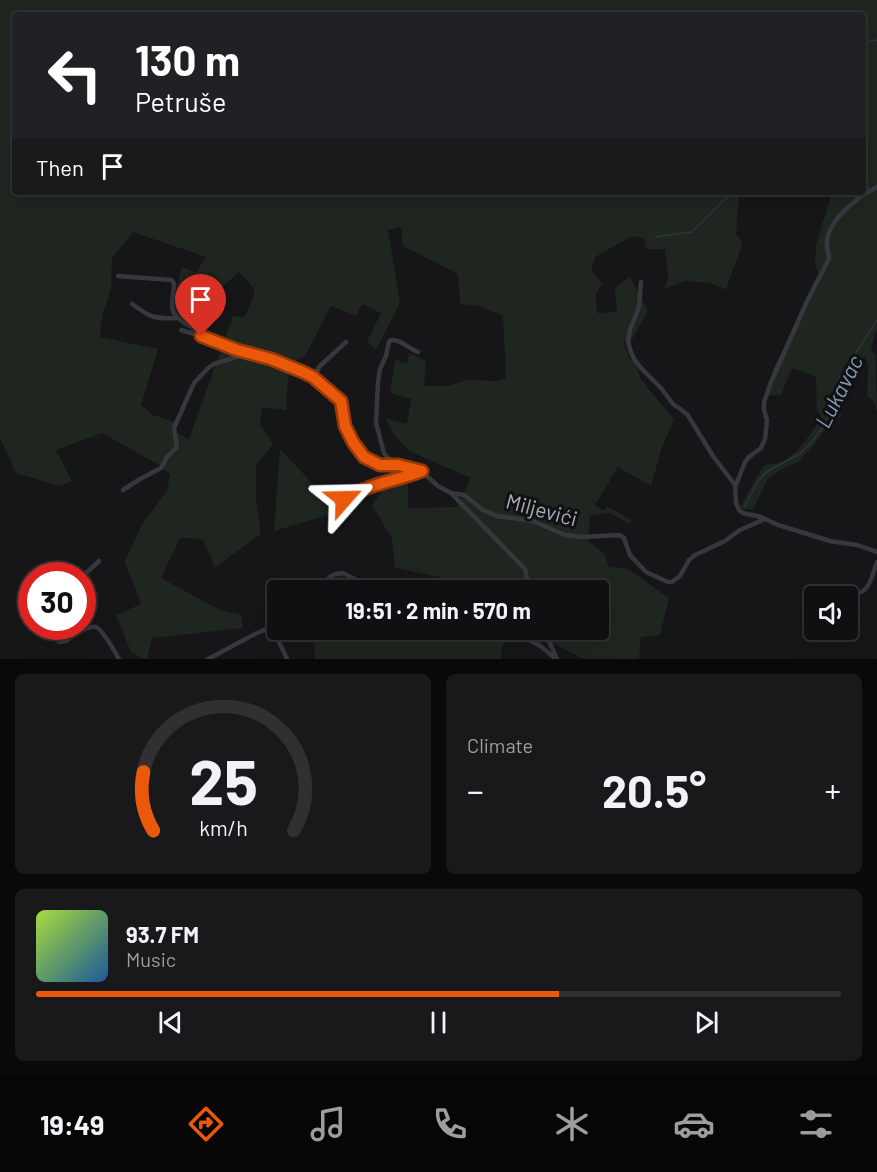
<!DOCTYPE html>
<html lang="en">
<head>
<meta charset="utf-8">
<style>
  body { margin:0; font-family:Barlow,sans-serif; background:#19191b; color:#f1f3f6; height:100vh; display:flex; flex-direction:column; font-size:22px; white-space:nowrap }
  * { box-sizing:border-box; margin:0 }
  p { font-size:20px; color:#9c9d9f }
  .icon { flex:none; width:33px; height:33px; fill:none; stroke:currentColor; stroke-width:2; stroke-linecap:round; stroke-linejoin:round }
  .map { position:relative; height:659px; overflow:hidden }
  .details { display:flex; flex-direction:column; gap:15px; padding:15px; background:#09090a; flex:1 }
  .details>* { flex:none }
  .banner { position:absolute; left:12px; top:12px; width:854px; height:183px; border-radius:6px; box-shadow:0 6px 24px #0002,0 0 0 2px #303032; background:#202124; color:#fff; overflow:hidden }
  .tools { position:absolute; left:804px; top:586px; display:grid; gap:12px }
  .tools a { display:grid; place-items:center; width:54px; height:54px; border-radius:6px; background:#101012; box-shadow:0 6px 24px #0002,0 0 0 2px #303032; font-size:30px }
  .speed { position:absolute; left:18px; top:562px; display:flex; gap:12px; font-size:30px; font-weight:700; text-align:center }
  .speed>* { display:grid; place-content:center; width:78px; height:78px; border-radius:50%; background:#101012; box-shadow:0 6px 24px #0002,0 0 0 2px #303032; line-height:1 }
  .speed .limit { border:9px solid #d22; background:#fff; color:#111 }
  .pin { position:absolute; display:grid; place-items:center; width:51px; height:51px; color:#fff; margin:-62px -26px; border-radius:50% 50% 50% 0; rotate:-45deg; box-shadow:0 0 6px #0007 }
  .pin .icon { rotate:45deg }
  .me { position:absolute; width:66px; margin:-33px; rotate:65deg; stroke-linejoin:round; filter:drop-shadow(0 0 4px #0008) }
  .turn { display:flex; align-items:center; gap:21px; height:126px; padding:0 24px; font-size:27px }
  .turn .icon { width:78px; height:78px; stroke-width:2.5 }
  .turn b { display:block; font-size:42px; line-height:51px }
  .then { display:flex; align-items:center; height:57px; padding:0 24px; background:#0003; gap:12px; font-size:22px }
  .big { font-size:45px; font-weight:700; line-height:1.1 }
  .details .widget { flex:1; display:flex; flex-direction:column; justify-content:center; gap:9px; min-width:0; padding:0 21px; border-radius:9px; background:#19191b }
  .details .dial { align-items:center; gap:0 }
  .dial svg { height:156px; overflow:visible; fill:none; stroke:#303032; stroke-width:7; stroke-linecap:round; text-anchor:middle }
  .dial text { fill:#f1f3f6; stroke:none }
  .song { display:flex; align-items:center; gap:18px }
  .cover { width:72px; height:72px; border-radius:9px; background:linear-gradient(135deg,hsl(80 70% 55%),hsl(210 70% 35%)) }
  .played { height:6px; border-radius:3px; background:linear-gradient(90deg,#ea580c 65%,#303032 65%) }
  .keys { display:flex; justify-content:space-around; direction:ltr }
  .heat { display:flex; justify-content:space-between; align-items:center; font-size:33px; direction:ltr }
  .details .tiles { flex:1; display:grid; gap:15px; grid-template-columns:1fr 1fr }
  .widget:last-child { grid-column:span 2 }
  .trip { position:absolute; left:267px; top:580px; width:342px; height:60px; border-radius:6px; background:#101012; box-shadow:0 6px 24px #0002,0 0 0 2px #303032; font-weight:700; line-height:60px; text-align:center }
  .tabs { display:flex; height:96px; justify-content:space-around; align-items:center; background:#060607; color:#9c9d9f }
  .tabs .icon { width:42px; height:42px }
  .tabs .current { color:#ea580c }
  .tabs b { font-size:27px; color:#f1f3f6 }
  .map>svg:first-child { display:block }
  .green { fill:#1e261f; fill-rule:evenodd }
  .lines { fill:none; stroke-linecap:round; stroke-linejoin:round }
  .stream { stroke:#2c353c; stroke-width:1.5 }
  .minor { stroke:#37383d; stroke-width:4.5 }
  .route-casing { stroke:#983908; stroke-width:15 }
  .route { stroke:#ea580c; stroke-width:10 }
  .labels { text-anchor:middle; dominant-baseline:central; stroke-width:6; stroke-linejoin:round; paint-order:stroke }
  .street-label { font-size:21px; fill:#a8adb8; stroke:#111113 }
  .water-label { font-size:22px; font-style:italic; fill:#7f9bb3; stroke:#111113 }
</style>
</head>
<body>
<div class="map">
<svg width="877" height="659" viewBox="0 0 877 659">
  <rect width="100%" height="100%" fill="#161618"/>
  <!-- green -->
  <g class="green">
    <path d="M 0,0 L 877,0 L 877,331 L 875,334 L 871,350 L 876,355 C 875,374 877,392 877,411 L 873,400 L 867,397 L 868,367 L 866,356 L 851,371 L 851,386 L 840,395 L 841,417 L 829,423 L 815,444 L 797,462 L 782,469 L 768,478 L 753,510 L 739,508 L 763,467 L 768,464 C 791,468 811,432 822,417 L 817,411 L 816,377 L 792,368 L 781,395 L 764,396 L 775,365 L 803,315 L 820,277 L 815,265 L 816,245 L 832,192 L 862,192 L 862,15 L 15,15 L 15,192 L 739,192 L 736,235 L 743,242 L 726,289 L 709,283 L 686,281 L 664,289 L 668,278 L 665,249 L 646,249 L 644,238 L 632,236 L 595,257 L 591,271 L 602,283 L 596,294 L 597,313 L 617,312 L 615,288 L 630,277 L 648,311 L 630,343 L 623,341 L 630,360 L 636,364 L 640,378 L 674,420 L 662,447 L 651,486 L 618,467 L 595,505 L 604,511 L 607,506 L 631,520 L 629,524 L 610,513 L 590,515 L 588,541 L 604,553 L 609,567 L 628,569 L 669,598 L 660,635 L 641,637 L 639,659 L 584,659 L 526,630 L 598,630 L 598,591 L 472,591 L 458,581 L 395,568 L 392,539 L 372,505 L 386,486 L 408,477 L 408,508 L 457,507 L 471,478 L 411,452 L 394,435 L 385,418 L 407,424 L 411,399 L 390,393 L 395,360 L 407,363 L 409,353 L 426,361 L 424,386 L 447,386 L 467,380 L 497,381 L 506,378 L 503,316 L 480,306 L 460,304 L 458,274 L 403,246 L 401,227 L 388,230 L 400,303 L 376,350 L 367,342 L 381,313 L 362,304 L 356,316 L 331,306 L 305,356 L 289,364 L 286,410 L 262,407 L 260,425 L 273,444 L 256,466 L 256,499 L 261,534 L 215,567 L 203,540 L 196,538 L 180,538 L 161,578 L 220,610 L 241,615 L 243,628 L 152,638 L 147,659 L 144,659 L 131,652 L 116,615 L 141,604 L 125,562 L 141,526 L 167,491 L 170,475 L 161,466 L 102,433 L 56,450 L 72,481 L 59,486 L 16,473 L 0,438 ZM 133,232 L 206,257 L 196,272 L 182,267 L 176,288 L 174,313 L 192,326 L 206,292 L 216,293 L 239,272 L 247,280 L 255,291 L 245,317 L 233,316 L 189,439 L 175,432 L 175,422 L 153,415 L 141,405 L 158,349 L 100,337 L 102,316 L 111,289 L 112,258 Z"/>
    <path d="M 280,449 L 339,512 L 274,531 Z"/>
    <path d="M 337,576 L 343,577 L 361,586 L 385,591 L 332,591 L 329,581 Z"/>
    <path d="M 308,630 L 500,630 L 511,636 C 501,645 502,646 501,659 L 315,659 L 314,641 Z"/>
  </g>
  <g class="lines">
    <!-- stream -->
    <g class="stream">
      <path d="M 862,43 L 877,40"/>
      <path d="M 655,237 L 692,232 L 730,194 L 730,192"/>
      <path d="M 744,507 L 759,480 L 768,471 L 799,454 L 810,444 L 822,428 L 831,411 L 837,382 L 877,320"/>
    </g>
    <!-- minor -->
    <g class="minor">
      <path d="M 118,276 L 171,280 L 174,283 L 174,286 C 172,308 167,314 190,326 C 195,329 198,331 201,336"/>
      <path d="M 641,282 L 639,307 L 630,330 L 628,342 L 631,352 L 634,359 L 641,368 L 661,388 L 673,404 L 687,414 L 713,456 L 735,485 L 736,503 L 739,510 L 743,513 L 761,517 L 778,525 L 830,541 L 857,545 L 877,552"/>
      <path d="M 132,304 C 150,317 153,319 176,318"/>
      <path d="M 181,330 L 211,339 L 237,350 L 271,359 L 303,372 L 313,377 L 341,401 L 345,426 L 348,434 L 357,449 L 364,457 L 376,464 L 398,465 L 422,472 L 438,486 L 451,493 L 464,495 L 483,510 L 497,516 L 533,521 L 565,535 L 582,537 L 620,535 L 624,538 L 630,555 L 646,572 L 668,582 L 672,582 L 680,576 L 689,560 L 695,555 L 725,541 L 740,530 L 765,519"/>
      <path d="M 313,377 L 320,366 L 346,342"/>
      <path d="M 398,465 L 387,457 L 384,453 L 376,423 L 378,382 L 380,369 L 386,356 L 389,342 L 391,340 C 401,339 409,349 418,352"/>
      <path d="M 736,485 L 745,462 L 749,457 L 761,448 L 765,439 L 767,420 L 764,410 L 764,402 L 771,382 L 809,297 L 829,259 C 829,253 826,247 827,241 C 829,219 859,196 877,187"/>
      <path d="M 123,490 L 140,479 L 161,468 L 167,457 L 177,447 L 174,428 L 194,383 L 208,368 L 214,364 L 246,354"/>
      <path d="M 451,493 L 525,569 L 527,578 L 524,591"/>
      <path d="M 343,499 C 368,484 396,481 422,472"/>
      <path d="M 82,577 L 99,561"/>
      <path d="M 833,588 L 845,597 C 871,593 869,584 877,562"/>
      <path d="M 319,591 L 330,577 L 335,574 L 343,573 L 360,582 L 392,591"/>
      <path d="M 81,627 L 82,630 C 86,629 92,626 96,627 C 103,630 115,652 119,659"/>
      <path d="M 272,627 L 287,659"/>
      <path d="M 506,630 L 539,645 L 556,659"/>
      <path d="M 544,630 L 557,659"/>
      <path d="M 59,642 L 66,641 L 81,628"/>
      <path d="M 208,659 L 257,633 L 278,624"/>
    </g>
  </g>
  <g class="lines">
    <defs>
      <path id="route" d="M 201,336 L 237,350 L 271,359 L 303,372 L 313,377 L 341,401 L 345,426 L 353,442 L 364,457 L 380,465 L 398,465 L 422,471 C 396,481 368,484 344,499"/>
    </defs>
    <!-- route casing -->
    <use href="#route" class="route-casing"/>
    <!-- route -->
    <use href="#route" class="route"/>
  </g>
  <g class="labels">
    <!-- street labels -->
    <g class="street-label">
      <text transform="translate(542 509) rotate(15)">Miljevići</text>
    </g>
    <!-- water labels -->
    <g class="water-label">
      <text transform="translate(838 391) rotate(-63)">Lukavac</text>
    </g>
  </g>
</svg>
<div class="tools">
<a><svg class="icon" aria-label="sound" viewBox="0 0 24 24"><path d="M4 9h4l5-4v14l-5-4H4zM17 9q2 3 0 6"/></svg></a>
</div>
<div class="speed"><div class="limit">30</div></div>
<div class="pin" style="left:201px;top:336px;background:#d93025"><svg class="icon" aria-label="arrive" viewBox="0 0 24 24"><path d="M6 21V4h12l-3 4 3 4H6"/></svg></div>
<svg class="me" style="left:344px;top:499px" viewBox="-20 -20 40 40"><path d="M0-17L14 15 0 8-14 15z" fill="#ea580c" stroke="#fff" stroke-width="4"/></svg>
<div class="trip">19:51 · 2 min · 570 m</div>
<div class="banner">
<div class="turn"><svg class="icon" aria-label="left" viewBox="0 0 24 24"><path d="M17 20v-9H6M10 6l-5 5 5 5"/></svg><div><b>130 m</b>Petruše</div></div>
<div class="then">Then<svg class="icon" aria-label="arrive" viewBox="0 0 24 24"><path d="M6 21V4h12l-3 4 3 4H6"/></svg></div>
</div>
</div>
<section class="details">
<div class="tiles">
<div class="widget dial"><svg viewBox="0 0 100 80">
<path d="M14 69A42 42 0 1 1 86 69"/>
<path d="M14 69A42 42 0 0 1 9 39" stroke="#ea580c"/>
<text x="50" y="56" font-size="32" font-weight="700">25</text>
<text x="50" y="72" font-size="11">km/h</text>
</svg></div>
<div class="widget"><p>Climate</p>
<div class="heat"><a>−</a><b class="big">20.5°</b><a>+</a></div>
</div>
<div class="widget">
<div class="song"><i class="cover"></i><div><b>93.7 FM</b><p>Music</p></div></div>
<div class="played"></div>
<div class="keys"><svg class="icon" aria-label="previous" viewBox="0 0 24 24"><path d="M18 5L8 12l10 7zM5 5v14"/></svg><svg class="icon" aria-label="pause" viewBox="0 0 24 24"><path d="M8 5v14M16 5v14"/></svg><svg class="icon" aria-label="next" viewBox="0 0 24 24"><path d="M6 5l10 7-10 7zM19 5v14"/></svg></div>
</div>
</div>
</section>
<nav class="tabs">
<b>19:49</b>
<svg class="icon current" aria-label="directions" viewBox="0 0 24 24"><path d="M12 3l9 9-9 9-9-9zM9 14v-3h6M13 9l2 2-2 2"/></svg>
<svg class="icon" aria-label="music" viewBox="0 0 24 24"><path d="M9 18V5l10-2v13"/><circle cx="6" cy="18" r="3"/><circle cx="16" cy="16" r="3"/></svg>
<svg class="icon" aria-label="phone" viewBox="0 0 24 24"><path d="M5 4h4l2 5-3 2q2 4 5 5l2-3 5 2v4C11 20 4 13 5 4z"/></svg>
<svg class="icon" aria-label="climate" viewBox="0 0 24 24"><path d="M12 3v18M4 7l16 10M4 17L20 7"/></svg>
<svg class="icon" aria-label="car" viewBox="0 0 24 24"><path d="M5 17H2v-5l4-1 3-4h7l3 4 3 1v5h-3M9 17h6M6 11h13"/><circle cx="7" cy="17" r="2"/><circle cx="17" cy="17" r="2"/></svg>
<svg class="icon" aria-label="filters" viewBox="0 0 24 24"><path d="M4 7h16M4 17h16"/><circle cx="9" cy="7" r="2"/><circle cx="15" cy="17" r="2"/></svg>
</nav>
</body>
</html>
